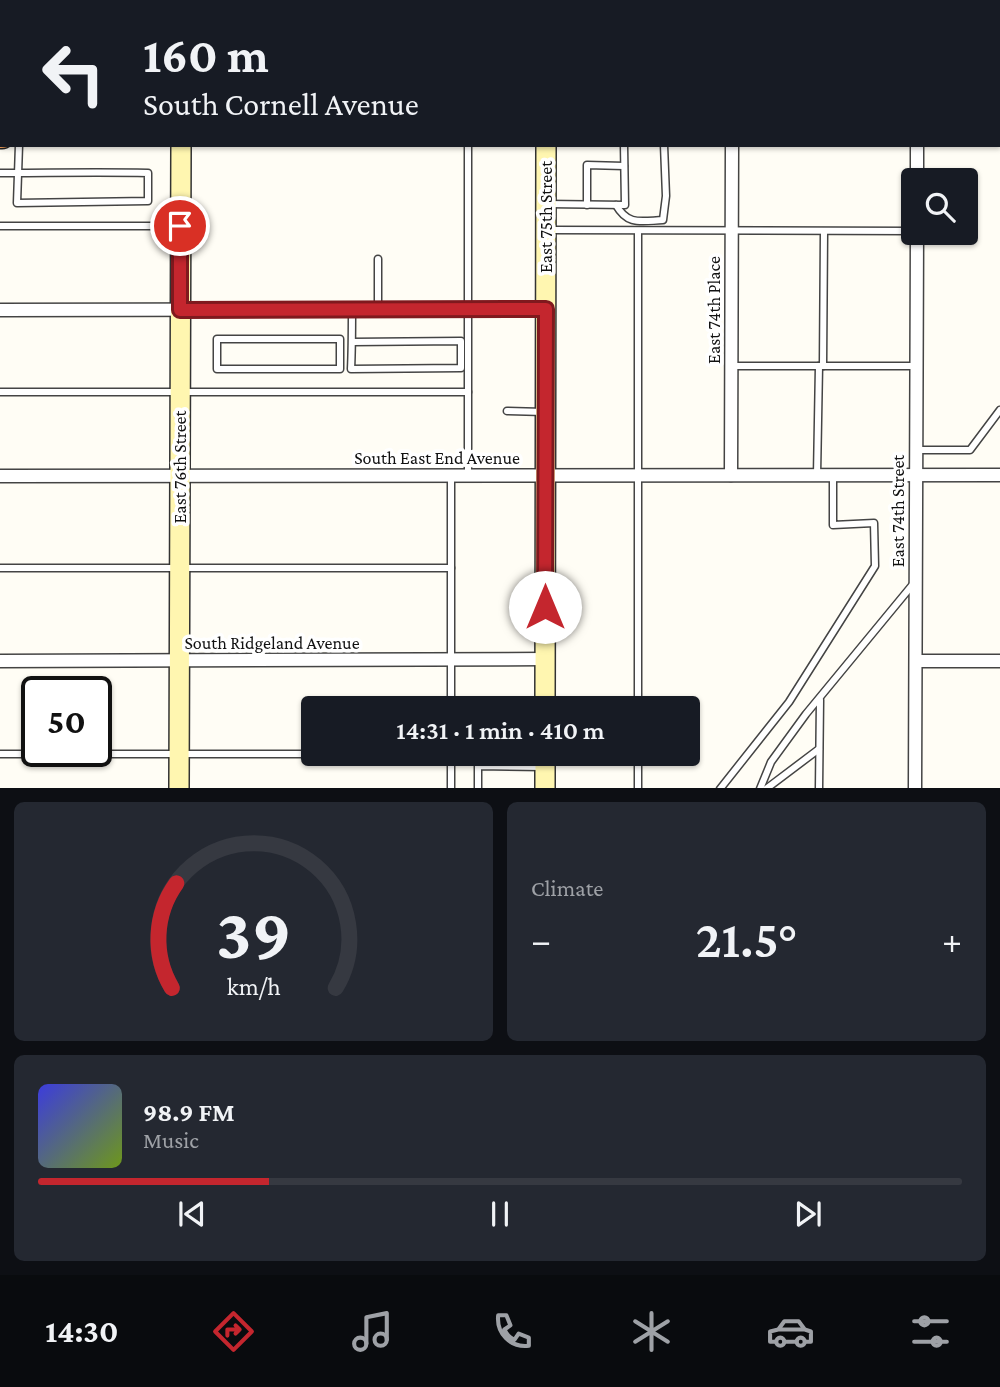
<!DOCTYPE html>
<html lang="en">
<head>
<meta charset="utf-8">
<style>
  body { margin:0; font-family:"Crimson Pro",serif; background:#242831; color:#f1f3f6; height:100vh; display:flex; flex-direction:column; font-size:26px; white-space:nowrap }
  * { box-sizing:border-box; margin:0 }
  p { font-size:23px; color:#9ea1a6 }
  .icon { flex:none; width:38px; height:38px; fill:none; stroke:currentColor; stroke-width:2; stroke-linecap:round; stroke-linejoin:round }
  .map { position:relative; height:788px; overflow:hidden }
  .panel { display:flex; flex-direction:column; gap:14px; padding:14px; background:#0d0f14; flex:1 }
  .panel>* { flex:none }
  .guide { position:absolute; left:0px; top:0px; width:1001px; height:147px; box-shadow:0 2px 5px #0004; background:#171b24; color:#f1f3f6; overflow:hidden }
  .fabs { position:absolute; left:901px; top:168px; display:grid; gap:14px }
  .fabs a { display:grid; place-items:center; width:77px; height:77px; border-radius:7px; background:#171b24; box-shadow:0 2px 5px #0004; font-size:35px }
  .speed { position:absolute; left:21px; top:676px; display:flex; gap:14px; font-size:35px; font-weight:700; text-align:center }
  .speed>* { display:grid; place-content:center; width:91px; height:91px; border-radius:50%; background:#171b24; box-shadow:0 2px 5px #0004; line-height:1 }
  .speed .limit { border:4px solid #111; border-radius:10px; background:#fff; color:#111 }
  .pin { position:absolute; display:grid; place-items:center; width:60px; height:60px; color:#fff; margin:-30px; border:4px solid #fff; border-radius:50%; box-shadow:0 2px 7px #0007 }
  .me { position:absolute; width:77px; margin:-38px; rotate:0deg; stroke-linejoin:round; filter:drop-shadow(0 0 5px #0008) }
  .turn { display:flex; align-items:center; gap:24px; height:147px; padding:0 28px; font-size:32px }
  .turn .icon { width:91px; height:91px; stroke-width:2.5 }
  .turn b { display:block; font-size:49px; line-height:60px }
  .big { font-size:52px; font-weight:600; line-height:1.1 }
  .panel .tile { flex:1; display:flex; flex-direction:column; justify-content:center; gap:10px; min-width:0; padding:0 24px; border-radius:10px; background:#242831 }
  .panel .dial { align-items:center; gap:0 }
  .dial svg { height:182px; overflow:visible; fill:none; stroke:#363941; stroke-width:7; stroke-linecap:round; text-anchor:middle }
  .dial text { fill:#f1f3f6; stroke:none }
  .song { display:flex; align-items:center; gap:21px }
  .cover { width:84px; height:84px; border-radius:10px; background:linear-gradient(135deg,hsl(240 70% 55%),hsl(80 70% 35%)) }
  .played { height:7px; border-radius:4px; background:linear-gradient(90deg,#c4262e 25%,#363941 25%) }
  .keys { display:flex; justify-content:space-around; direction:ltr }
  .heat { display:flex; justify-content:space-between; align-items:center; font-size:38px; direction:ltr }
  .panel .tiles { flex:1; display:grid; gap:14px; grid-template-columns:1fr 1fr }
  .tile:last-child { grid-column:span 2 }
  .trip { position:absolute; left:301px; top:696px; width:399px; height:70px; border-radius:7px; background:#171b24; box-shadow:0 2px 5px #0004; font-weight:600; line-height:70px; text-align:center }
  .menu { display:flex; height:112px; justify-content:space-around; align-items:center; background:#090b0e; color:#9ea1a6 }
  .menu .icon { width:49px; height:49px }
  .menu .on { color:#c4262e }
  .menu b { font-size:32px; color:#f1f3f6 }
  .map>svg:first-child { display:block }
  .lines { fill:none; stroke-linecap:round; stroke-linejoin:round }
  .lane-casing { stroke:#444; stroke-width:9 }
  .street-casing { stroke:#444; stroke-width:15 }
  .secondary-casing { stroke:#333; stroke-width:22 }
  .highway-casing { stroke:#222; stroke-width:27 }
  .lane { stroke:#fff; stroke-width:6 }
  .street { stroke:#fff; stroke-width:12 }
  .secondary { stroke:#fff6b0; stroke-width:19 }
  .highway { stroke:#f5a25d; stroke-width:24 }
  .route-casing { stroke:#7f191e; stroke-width:18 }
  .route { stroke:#c4262e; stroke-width:12 }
  .labels { text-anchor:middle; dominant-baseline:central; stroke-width:7; stroke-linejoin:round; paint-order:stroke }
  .street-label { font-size:18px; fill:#111; stroke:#fff }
</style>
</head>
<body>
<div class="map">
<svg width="1000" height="789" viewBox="0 0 1000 789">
  <rect width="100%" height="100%" fill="#fffdf5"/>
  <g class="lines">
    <defs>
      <g id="lane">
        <path d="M 348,0 L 362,1"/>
        <path d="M 696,0 L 696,2"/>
        <path d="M 35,2 L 35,0"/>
        <path d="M 131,2 L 131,0"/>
        <path d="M 294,2 L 294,0"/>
        <path d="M 328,2 L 328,0"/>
        <path d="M 635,2 L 635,0"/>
        <path d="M 651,2 L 651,0"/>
        <path d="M 999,30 L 1000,30"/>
        <path d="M 0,173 C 49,173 99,172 148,173 L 148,201 L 17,203 L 19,145"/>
        <path d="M 548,204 L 625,205 L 624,145"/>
        <path d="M 587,205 L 587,165 L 624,166"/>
        <path d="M 616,205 C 628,226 641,221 663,220 L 666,196 L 664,145"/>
        <path d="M 0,226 L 177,226"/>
        <path d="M 548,230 L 914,231"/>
        <path d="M 378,259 L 378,310"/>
        <rect x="217" y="339" width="123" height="30"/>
        <path d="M 352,342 L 461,341 L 461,368 L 351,369 C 352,349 352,329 352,310"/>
        <path d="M 731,366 L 916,366"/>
        <path d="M 823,366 L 824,232"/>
        <path d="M 0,392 L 468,392"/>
        <path d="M 507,411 L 544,412"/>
        <path d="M 916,450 L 970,450 L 1000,410"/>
        <path d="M 817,475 L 819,366"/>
        <path d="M 451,476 L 451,709"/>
        <path d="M 468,476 L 468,145"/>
        <path d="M 0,568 L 451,568"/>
        <path d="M 638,709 L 638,231"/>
        <path d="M 0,754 L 313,754"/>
        <path d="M 638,754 L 638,789"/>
        <path d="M 451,789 L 451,754"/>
        <path d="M 478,789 L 478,766 L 543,767"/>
        <path d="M 720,789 L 789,702 L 875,566 L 874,523 L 833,525 L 833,475"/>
        <path d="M 760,789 L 771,762 L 806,714 L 914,583"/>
        <path d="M 766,789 L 819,749"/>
        <path d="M 819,789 L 820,700"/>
      </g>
      <g id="street">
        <path d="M 362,2 L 362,0"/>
        <path d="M 733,2 L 733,0"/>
        <path d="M 917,2 L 918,0"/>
        <path d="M 917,180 L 917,145"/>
        <path d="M 0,310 L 546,309"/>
        <path d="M 731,475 L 732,145"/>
        <path d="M 0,476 L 1000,475"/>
        <path d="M 0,661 L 545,659"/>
        <path d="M 916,661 L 1000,661"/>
        <path d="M 915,789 L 917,233"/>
      </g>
      <g id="secondary">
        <path d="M 181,2 L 181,0"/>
        <path d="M 547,2 L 547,0"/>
        <path d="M 545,709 L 546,145"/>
        <path d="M 179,789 L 181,145"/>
        <path d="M 545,789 L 545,754"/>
      </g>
      <g id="highway">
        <path d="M 999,74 L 1000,74"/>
        <path d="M 0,79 L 2,79"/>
        <path d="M 999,132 L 1000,132"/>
        <path d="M 0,136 L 2,136"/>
      </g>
    </defs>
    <!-- lane casing -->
    <use href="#lane" class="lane-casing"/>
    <!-- street casing -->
    <use href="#street" class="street-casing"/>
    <!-- secondary casing -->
    <use href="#secondary" class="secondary-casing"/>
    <!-- highway casing -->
    <use href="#highway" class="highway-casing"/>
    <!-- lane -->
    <use href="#lane" class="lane"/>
    <!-- street -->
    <use href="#street" class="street"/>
    <!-- secondary -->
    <use href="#secondary" class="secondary"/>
    <!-- highway -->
    <use href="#highway" class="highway"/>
  </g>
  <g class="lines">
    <defs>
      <path id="route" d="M 180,226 L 180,310 L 546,309 L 545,607"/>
    </defs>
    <!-- route casing -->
    <use href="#route" class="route-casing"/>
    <!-- route -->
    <use href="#route" class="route"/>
  </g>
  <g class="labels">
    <!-- street labels -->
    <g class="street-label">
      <text transform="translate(546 217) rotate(-90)">East 75th Street</text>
      <text transform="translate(714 310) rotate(-90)">East 74th Place</text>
      <text x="437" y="458">South East End Avenue</text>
      <text transform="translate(180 467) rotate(-90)">East 76th Street</text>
      <text transform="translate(898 511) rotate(-90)">East 74th Street</text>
      <text x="272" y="643">South Ridgeland Avenue</text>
    </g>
  </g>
</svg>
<div class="fabs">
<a><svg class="icon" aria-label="search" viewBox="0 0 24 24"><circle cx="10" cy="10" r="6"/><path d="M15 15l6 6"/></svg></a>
</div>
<div class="speed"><div class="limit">50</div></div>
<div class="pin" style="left:180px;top:226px;background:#d93025"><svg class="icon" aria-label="arrive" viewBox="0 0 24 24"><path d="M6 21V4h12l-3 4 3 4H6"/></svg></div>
<svg class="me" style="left:545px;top:607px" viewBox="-20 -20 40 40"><circle r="19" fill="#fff"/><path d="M0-13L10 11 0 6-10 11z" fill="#c4262e"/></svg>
<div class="trip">14:31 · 1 min · 410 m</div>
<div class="guide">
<div class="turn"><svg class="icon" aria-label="left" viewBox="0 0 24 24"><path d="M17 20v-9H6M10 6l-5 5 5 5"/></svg><div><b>160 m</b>South Cornell Avenue</div></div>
</div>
</div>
<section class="panel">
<div class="tiles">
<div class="tile dial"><svg viewBox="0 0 100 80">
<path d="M14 69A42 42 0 1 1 86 69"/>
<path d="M14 69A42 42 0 0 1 16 23" stroke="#c4262e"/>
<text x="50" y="56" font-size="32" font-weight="700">39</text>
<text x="50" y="72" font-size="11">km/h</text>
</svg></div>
<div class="tile"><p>Climate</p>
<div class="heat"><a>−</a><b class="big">21.5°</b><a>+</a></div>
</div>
<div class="tile">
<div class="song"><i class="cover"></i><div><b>98.9 FM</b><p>Music</p></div></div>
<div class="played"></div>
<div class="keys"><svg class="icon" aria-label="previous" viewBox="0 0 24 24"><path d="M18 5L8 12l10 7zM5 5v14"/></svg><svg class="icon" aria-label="pause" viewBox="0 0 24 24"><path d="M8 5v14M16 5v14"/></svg><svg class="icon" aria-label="next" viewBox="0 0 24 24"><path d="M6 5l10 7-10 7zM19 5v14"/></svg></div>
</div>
</div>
</section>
<nav class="menu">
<b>14:30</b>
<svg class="icon on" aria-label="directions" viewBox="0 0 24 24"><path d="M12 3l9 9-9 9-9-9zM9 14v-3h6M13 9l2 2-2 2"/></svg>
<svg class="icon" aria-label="music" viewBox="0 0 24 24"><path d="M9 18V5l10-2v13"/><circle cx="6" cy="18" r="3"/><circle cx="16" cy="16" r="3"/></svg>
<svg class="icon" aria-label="phone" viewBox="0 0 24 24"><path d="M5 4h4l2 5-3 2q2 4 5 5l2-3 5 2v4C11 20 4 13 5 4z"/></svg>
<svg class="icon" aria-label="climate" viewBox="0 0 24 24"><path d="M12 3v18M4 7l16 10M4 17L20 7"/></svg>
<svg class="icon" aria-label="car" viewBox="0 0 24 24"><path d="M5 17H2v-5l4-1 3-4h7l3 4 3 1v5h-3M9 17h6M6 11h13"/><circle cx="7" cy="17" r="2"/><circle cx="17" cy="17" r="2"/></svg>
<svg class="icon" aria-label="filters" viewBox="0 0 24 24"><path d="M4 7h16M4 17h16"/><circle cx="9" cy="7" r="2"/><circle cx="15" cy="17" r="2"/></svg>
</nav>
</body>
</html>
